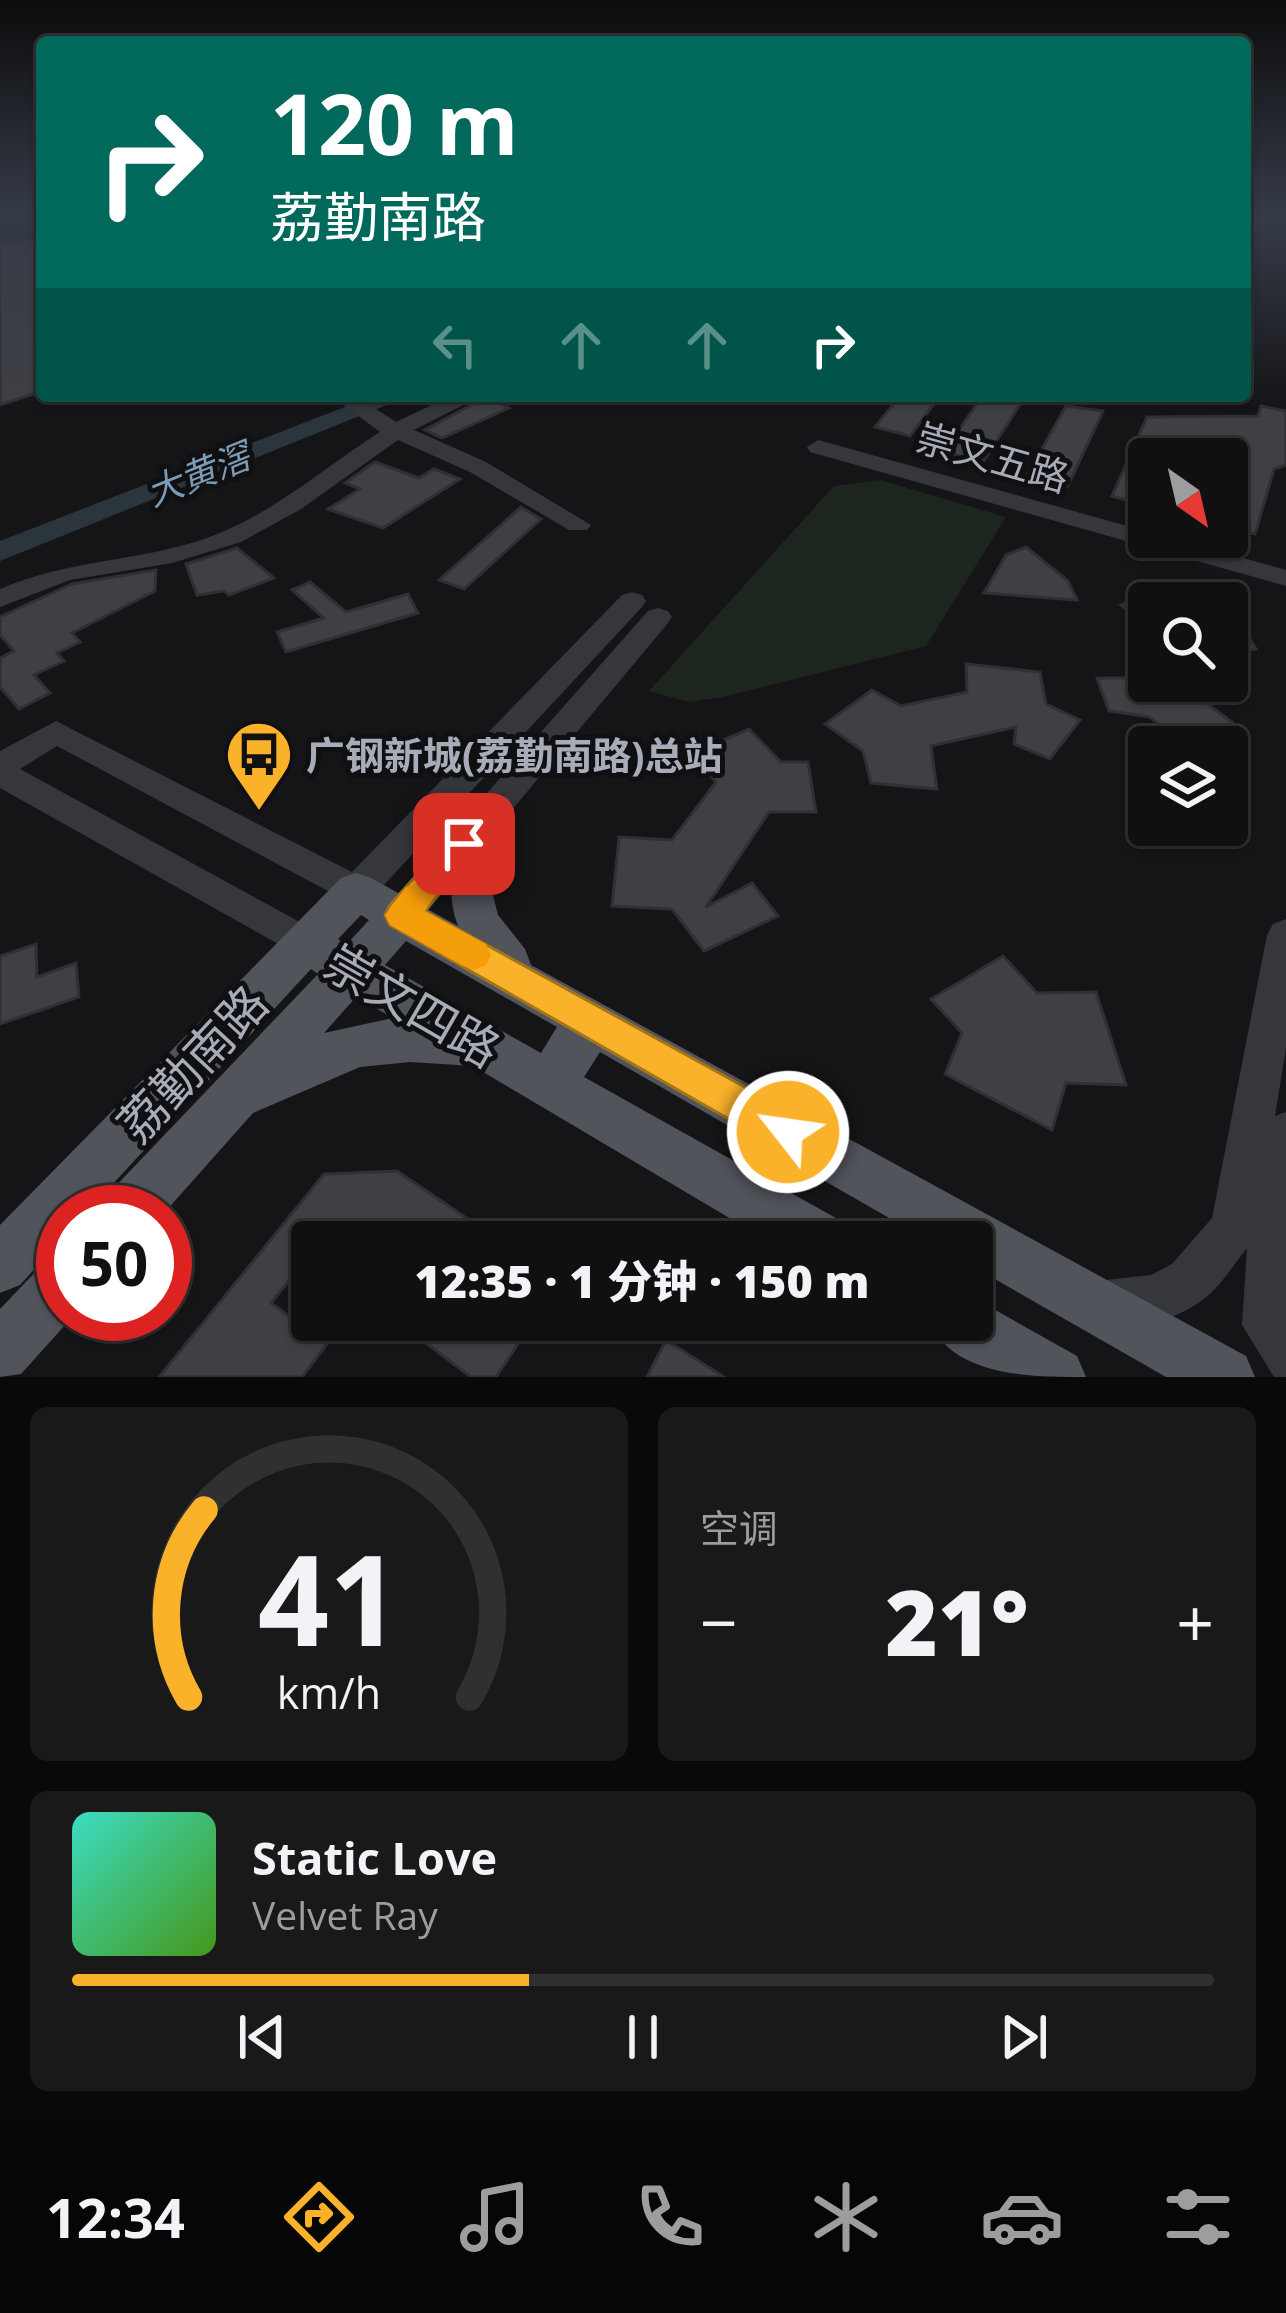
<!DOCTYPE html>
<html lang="zh">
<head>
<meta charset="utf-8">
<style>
  body { margin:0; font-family:"Open Sans","Noto Sans SC",sans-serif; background:#19191a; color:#f1f3f6; height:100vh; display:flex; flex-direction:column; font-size:45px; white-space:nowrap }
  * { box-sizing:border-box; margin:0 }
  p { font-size:39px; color:#9c9d9f }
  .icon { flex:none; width:66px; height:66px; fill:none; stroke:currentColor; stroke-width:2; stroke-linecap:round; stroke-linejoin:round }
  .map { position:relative; height:1377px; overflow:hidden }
  .details { display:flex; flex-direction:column; gap:30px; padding:30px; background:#090909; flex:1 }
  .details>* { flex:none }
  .top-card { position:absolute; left:36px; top:36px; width:1215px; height:366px; border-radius:12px; box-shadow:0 3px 9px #0004,0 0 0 3px #303031; background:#00695c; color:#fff; overflow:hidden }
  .needle { width:78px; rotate:146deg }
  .fabs { position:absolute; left:1128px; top:438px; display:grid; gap:24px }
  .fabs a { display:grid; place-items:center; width:120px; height:120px; border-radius:12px; background:#101011; box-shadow:0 3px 9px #0004,0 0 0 3px #303031; font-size:60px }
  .speed { position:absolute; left:36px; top:1185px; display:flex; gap:24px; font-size:60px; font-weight:700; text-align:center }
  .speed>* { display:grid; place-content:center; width:156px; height:156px; border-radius:50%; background:#101011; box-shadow:0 3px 9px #0004,0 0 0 3px #303031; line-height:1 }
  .speed .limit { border:18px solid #d22; background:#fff; color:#111 }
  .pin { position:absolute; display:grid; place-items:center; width:102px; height:102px; color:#fff; margin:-51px; border-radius:24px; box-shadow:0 6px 18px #0006 }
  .me { position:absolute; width:132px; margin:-66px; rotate:300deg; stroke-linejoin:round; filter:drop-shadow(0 0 9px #0008) }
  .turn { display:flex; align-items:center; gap:42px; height:252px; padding:0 36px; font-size:54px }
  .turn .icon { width:156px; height:156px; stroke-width:2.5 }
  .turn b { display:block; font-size:84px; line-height:102px }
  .lanes { display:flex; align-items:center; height:114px; padding:0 36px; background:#0003; justify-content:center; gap:60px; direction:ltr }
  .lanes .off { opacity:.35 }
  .big { font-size:90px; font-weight:800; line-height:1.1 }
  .details .tile { flex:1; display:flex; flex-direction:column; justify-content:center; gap:18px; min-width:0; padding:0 42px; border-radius:18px; background:#19191a }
  .details .dial { align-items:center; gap:0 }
  .dial svg { height:312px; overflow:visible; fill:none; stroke:#303031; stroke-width:7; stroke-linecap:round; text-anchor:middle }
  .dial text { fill:#f1f3f6; stroke:none }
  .song { display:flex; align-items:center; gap:36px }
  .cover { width:144px; height:144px; border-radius:18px; background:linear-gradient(135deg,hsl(170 70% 55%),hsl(100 70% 35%)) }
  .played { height:12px; border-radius:6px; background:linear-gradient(90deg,#fab22b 40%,#303031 40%) }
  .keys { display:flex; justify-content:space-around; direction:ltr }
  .heat { display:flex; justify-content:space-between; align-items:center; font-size:66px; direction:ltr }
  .details .tiles { flex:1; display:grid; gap:30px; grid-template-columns:1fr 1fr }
  .tile:last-child { grid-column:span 2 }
  .trip { position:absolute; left:291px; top:1221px; width:702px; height:120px; border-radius:12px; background:#101011; box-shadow:0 3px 9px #0004,0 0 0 3px #303031; font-weight:800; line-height:120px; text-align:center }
  .tabs { display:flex; height:192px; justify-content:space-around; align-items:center; background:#060607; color:#9c9d9f }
  .tabs .icon { width:84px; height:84px }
  .tabs .on { color:#fab22b }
  .tabs b { font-size:54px; color:#f1f3f6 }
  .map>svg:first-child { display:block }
  .green { fill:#1d261e }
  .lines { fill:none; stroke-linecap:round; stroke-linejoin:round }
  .river { fill:#2b353c; fill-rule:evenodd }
  .building { fill:#3f4044; stroke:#2f2f34; stroke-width:3 }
  .minor { fill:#36373d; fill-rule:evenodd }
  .major { fill:#52545c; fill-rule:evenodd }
  .route { fill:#fab22b; stroke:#a2741c; stroke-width:3 }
  .slow { fill:#f59e0b }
  .labels { text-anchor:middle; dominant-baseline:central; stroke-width:10; stroke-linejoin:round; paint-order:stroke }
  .far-water-label { font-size:36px; font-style:italic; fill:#7c9bb5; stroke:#101012 }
  .street-label { font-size:39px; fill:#a7acb8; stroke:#101012 }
  .poi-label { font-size:39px; font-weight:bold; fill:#a7acb8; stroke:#101012; text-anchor:start }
  .near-street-label { font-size:48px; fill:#a7acb8; stroke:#101012 }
</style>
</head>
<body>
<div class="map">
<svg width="1286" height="1377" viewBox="0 0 1286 1377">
  <rect width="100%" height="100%" fill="#151517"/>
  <!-- green -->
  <path class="green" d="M 880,480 L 1006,517 L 926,646 L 723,697 L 689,702 L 649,691 L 834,486 Z"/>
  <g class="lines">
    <!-- river -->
    <path class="river" d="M 373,396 L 409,396 L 0,561 L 0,541 Z"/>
  </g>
  <!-- building -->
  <g class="building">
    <path d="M 42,239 L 42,391 L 0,405 L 0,242 Z"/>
    <path d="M 488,396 L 509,408 L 442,438 L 425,430 Z"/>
    <path d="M 900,396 L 940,396 L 910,436 L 875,427 Z"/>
    <path d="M 982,396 L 1023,400 L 983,462 L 944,452 Z"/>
    <path d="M 1066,406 L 1103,411 L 1068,486 L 1027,475 Z"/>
    <path d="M 1261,406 L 1286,411 L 1286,465 L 1274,469 L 1255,534 L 1227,527 L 1228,453 L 1185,438 L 1177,459 L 1149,459 L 1149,506 L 1112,496 L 1147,417 L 1258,416 Z"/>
    <path d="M 375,462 L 419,478 L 434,469 L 460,479 L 383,528 L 328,509 L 360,489 L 345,483 Z"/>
    <path d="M 521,507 L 541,519 L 464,589 L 439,580 Z"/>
    <path d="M 1026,547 L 1068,581 L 1077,600 L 984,593 L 1006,555 Z"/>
    <path d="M 237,548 L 274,578 L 229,595 L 224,591 L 197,595 L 186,564 Z"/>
    <path d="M 156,570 L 155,591 L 72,633 L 80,642 L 57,653 L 64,661 L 34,675 L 50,693 L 19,709 L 0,687 L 0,658 L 14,651 L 0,635 L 0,617 L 72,584 Z"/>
    <path d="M 310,582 L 346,612 L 408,594 L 418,613 L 286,652 L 277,632 L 324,618 L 292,590 Z"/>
    <path d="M 1160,586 L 1184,603 L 1149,603 L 1149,627 L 1121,605 Z"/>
    <path d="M 1227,601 L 1256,649 L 1227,652 Z"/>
    <path d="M 1149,640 L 1149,681 L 1189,681 L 1186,688 L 1232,722 L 1183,745 L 1150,717 L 1109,711 L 1097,678 L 1130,678 Z"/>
    <path d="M 966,664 L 1040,672 L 1046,704 L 1080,720 L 1050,759 L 1014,744 L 1016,727 L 931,746 L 937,789 L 871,783 L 863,751 L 825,724 L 872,690 L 901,706 L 967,692 Z"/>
    <path d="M 749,729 L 781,762 L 808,762 L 816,812 L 769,812 L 706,907 L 752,883 L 778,916 L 704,951 L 672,909 L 612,906 L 619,837 L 672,840 L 716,782 L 691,754 Z"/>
    <path d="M 36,944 L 37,977 L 76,963 L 79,997 L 0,1024 L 0,956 Z"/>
    <path d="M 1003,956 L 1037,993 L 1096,992 L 1126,1085 L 1066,1083 L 1052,1130 L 945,1074 L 962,1033 L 931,999 Z"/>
    <path d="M 397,1171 L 502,1242 L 403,1242 L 397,1238 L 312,1242 L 312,1252 L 271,1303 L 327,1344 L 302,1377 L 159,1377 L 324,1174 Z"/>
    <path d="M 426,1320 L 534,1320 L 496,1377 L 471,1377 L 415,1335 Z"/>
    <path d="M 666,1340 L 724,1377 L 647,1377 Z"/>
  </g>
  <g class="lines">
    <!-- minor -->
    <g class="minor">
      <path d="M 332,396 L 356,396 L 396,422 L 451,396 L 481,396 L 414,430 L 486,462 L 591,525 L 587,530 L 569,530 L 470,472 L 398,440 L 301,509 L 241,542 L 172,563 L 70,580 L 0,607 L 0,589 C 69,559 138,562 207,538 C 272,515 323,468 380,432 Z"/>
      <path d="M 818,440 L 1149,532 L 1149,537 L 1168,537 L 1286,570 L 1286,586 L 810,452 L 807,447 Z"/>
      <path d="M 632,592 L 642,595 L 646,601 L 642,607 L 369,901 L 356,906 L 57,746 L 20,769 L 318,932 L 324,943 L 318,954 L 305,959 L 0,788 L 0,751 L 56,721 L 352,872 L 622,595 Z"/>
      <path d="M 658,608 L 668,611 L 672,617 L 668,623 L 415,926 L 402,930 L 389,926 L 384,915 L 389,904 L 648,611 Z"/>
      <path d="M 1286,919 L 1286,1048 L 1275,1116 L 1286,1112 L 1286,1377 L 1274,1377 L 1242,1325 L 1247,1248 C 1234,1264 1221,1286 1204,1299 C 1173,1322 1124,1336 1088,1321 L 1081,1304 L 1088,1287 L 1105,1280 L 1151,1275 L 1172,1264 L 1212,1218 L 1267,935 L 1273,924 Z"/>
    </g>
    <!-- major -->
    <g class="major">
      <path d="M 494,794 L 508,798 L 514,809 L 492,891 L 498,915 L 525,949 L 531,965 L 1246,1356 L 1255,1377 L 1166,1377 L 972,1266 L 972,1242 L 931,1242 L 600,1052 L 584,1077 L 843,1222 L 851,1242 L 770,1242 L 473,1066 L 410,1062 L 360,1067 L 253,1113 L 165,1212 L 101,1212 L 109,1193 L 318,974 L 311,969 L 87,1212 L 63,1212 L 63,1238 L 20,1285 L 0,1293 L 0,1225 L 341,878 L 356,873 L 371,878 L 458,926 C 441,883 459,837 480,798 ZM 361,915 L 369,920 L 347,944 L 338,939 ZM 406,941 L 557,1027 L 541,1053 L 385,965 ZM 356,997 L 393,1018 L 324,1033 Z"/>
      <path d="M 63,1255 L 63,1314 L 75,1314 L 21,1374 L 0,1377 L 0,1309 L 43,1264 Z"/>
      <path d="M 972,1297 L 1077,1356 L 1086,1377 C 1030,1377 953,1377 928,1320 L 972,1320 Z"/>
    </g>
  </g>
  <!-- sky -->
  <linearGradient id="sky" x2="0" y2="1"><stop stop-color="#0c0c0d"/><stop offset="0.53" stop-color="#353b47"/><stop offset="1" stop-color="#353b47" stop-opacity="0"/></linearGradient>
  <rect width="1286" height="409" fill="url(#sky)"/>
  <!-- route -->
  <path class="route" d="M 464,832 L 479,844 L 425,911 L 801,1118 L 807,1132 L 801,1145 L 788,1151 L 774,1145 L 390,925 L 385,915 L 390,905 L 452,835 Z"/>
  <!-- slow -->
  <path class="slow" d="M 418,883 L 430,887 L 434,896 L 425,911 L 486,944 L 491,955 L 486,965 L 474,970 L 461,965 L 390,925 L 385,915 L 406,887 Z"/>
  <!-- icons -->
  <defs>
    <symbol id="bus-pin" viewBox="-11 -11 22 30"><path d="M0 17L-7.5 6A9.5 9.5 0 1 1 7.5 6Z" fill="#fab22b" stroke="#101012"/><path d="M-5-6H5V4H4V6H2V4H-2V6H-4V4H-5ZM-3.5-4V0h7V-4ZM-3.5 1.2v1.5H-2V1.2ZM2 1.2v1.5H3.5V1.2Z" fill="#111"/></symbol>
  </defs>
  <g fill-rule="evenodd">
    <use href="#bus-pin" x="221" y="716" width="76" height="104"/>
  </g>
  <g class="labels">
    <!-- far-water labels -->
    <g class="far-water-label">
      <text transform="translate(198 474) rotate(-22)">大黄滘</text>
    </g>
    <!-- street labels -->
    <g class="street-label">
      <text transform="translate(993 456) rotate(16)">崇文五路</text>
    </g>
    <!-- poi labels -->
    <g class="poi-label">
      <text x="306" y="754">广钢新城(荔勤南路)总站</text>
    </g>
    <!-- near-street labels -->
    <g class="near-street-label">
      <text transform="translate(413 1005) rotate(30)">崇文四路</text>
      <text transform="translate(192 1063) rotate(-47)">荔勤南路</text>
    </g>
  </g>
</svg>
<div class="fabs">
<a><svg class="needle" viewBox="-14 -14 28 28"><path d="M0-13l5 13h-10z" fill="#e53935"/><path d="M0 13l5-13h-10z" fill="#9c9d9f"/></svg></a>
<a><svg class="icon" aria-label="search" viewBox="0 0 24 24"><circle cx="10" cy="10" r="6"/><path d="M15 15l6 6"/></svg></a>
<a><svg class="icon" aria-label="layers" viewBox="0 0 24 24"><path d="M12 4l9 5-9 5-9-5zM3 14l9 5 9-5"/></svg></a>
</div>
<div class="speed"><div class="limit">50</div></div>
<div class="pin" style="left:464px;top:844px;background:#d93025"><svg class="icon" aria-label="arrive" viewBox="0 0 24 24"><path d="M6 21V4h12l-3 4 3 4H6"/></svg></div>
<svg class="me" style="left:788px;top:1132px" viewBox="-20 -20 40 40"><circle r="17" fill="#fab22b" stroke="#fff" stroke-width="3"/><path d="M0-11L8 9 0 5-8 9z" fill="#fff"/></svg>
<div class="trip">12:35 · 1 分钟 · 150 m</div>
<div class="top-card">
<div class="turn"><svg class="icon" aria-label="right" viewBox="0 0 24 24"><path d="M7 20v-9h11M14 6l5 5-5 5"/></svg><div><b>120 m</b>荔勤南路</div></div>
<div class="lanes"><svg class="icon off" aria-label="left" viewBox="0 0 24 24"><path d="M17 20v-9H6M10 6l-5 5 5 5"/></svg><svg class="icon off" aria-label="ahead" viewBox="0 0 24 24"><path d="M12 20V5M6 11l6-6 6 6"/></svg><svg class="icon off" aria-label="ahead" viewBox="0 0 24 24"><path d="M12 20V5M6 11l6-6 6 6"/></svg><svg class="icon" aria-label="right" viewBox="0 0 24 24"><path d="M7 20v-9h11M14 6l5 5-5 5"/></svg></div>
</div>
</div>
<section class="details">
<div class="tiles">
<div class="tile dial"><svg viewBox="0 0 100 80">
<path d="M14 69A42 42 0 1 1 86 69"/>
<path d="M14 69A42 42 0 0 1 18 21" stroke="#fab22b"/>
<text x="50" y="56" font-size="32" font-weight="700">41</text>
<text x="50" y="72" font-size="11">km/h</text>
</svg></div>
<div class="tile"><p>空调</p>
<div class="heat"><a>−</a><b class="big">21°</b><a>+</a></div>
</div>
<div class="tile">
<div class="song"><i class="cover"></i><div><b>Static Love</b><p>Velvet Ray</p></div></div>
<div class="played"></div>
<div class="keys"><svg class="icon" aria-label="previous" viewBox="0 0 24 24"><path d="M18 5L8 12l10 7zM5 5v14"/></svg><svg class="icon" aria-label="pause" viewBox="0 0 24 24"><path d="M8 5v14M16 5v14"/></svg><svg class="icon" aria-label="next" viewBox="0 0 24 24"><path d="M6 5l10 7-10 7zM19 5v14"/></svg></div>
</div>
</div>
</section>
<nav class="tabs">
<b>12:34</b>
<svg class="icon on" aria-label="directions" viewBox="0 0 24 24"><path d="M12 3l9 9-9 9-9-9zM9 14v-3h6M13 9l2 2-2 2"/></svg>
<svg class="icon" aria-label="music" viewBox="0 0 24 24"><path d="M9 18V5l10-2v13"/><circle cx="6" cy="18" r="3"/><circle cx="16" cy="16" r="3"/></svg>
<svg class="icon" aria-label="phone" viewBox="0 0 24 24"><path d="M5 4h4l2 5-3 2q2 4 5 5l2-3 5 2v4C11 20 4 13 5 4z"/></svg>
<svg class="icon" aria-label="climate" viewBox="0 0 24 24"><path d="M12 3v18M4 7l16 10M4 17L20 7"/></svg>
<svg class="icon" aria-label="car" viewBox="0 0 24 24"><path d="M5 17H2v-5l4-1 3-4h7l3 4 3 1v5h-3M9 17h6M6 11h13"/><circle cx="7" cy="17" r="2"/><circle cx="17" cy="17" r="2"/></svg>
<svg class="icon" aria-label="filters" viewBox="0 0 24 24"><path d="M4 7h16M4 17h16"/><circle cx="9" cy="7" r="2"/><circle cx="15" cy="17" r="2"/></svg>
</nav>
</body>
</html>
